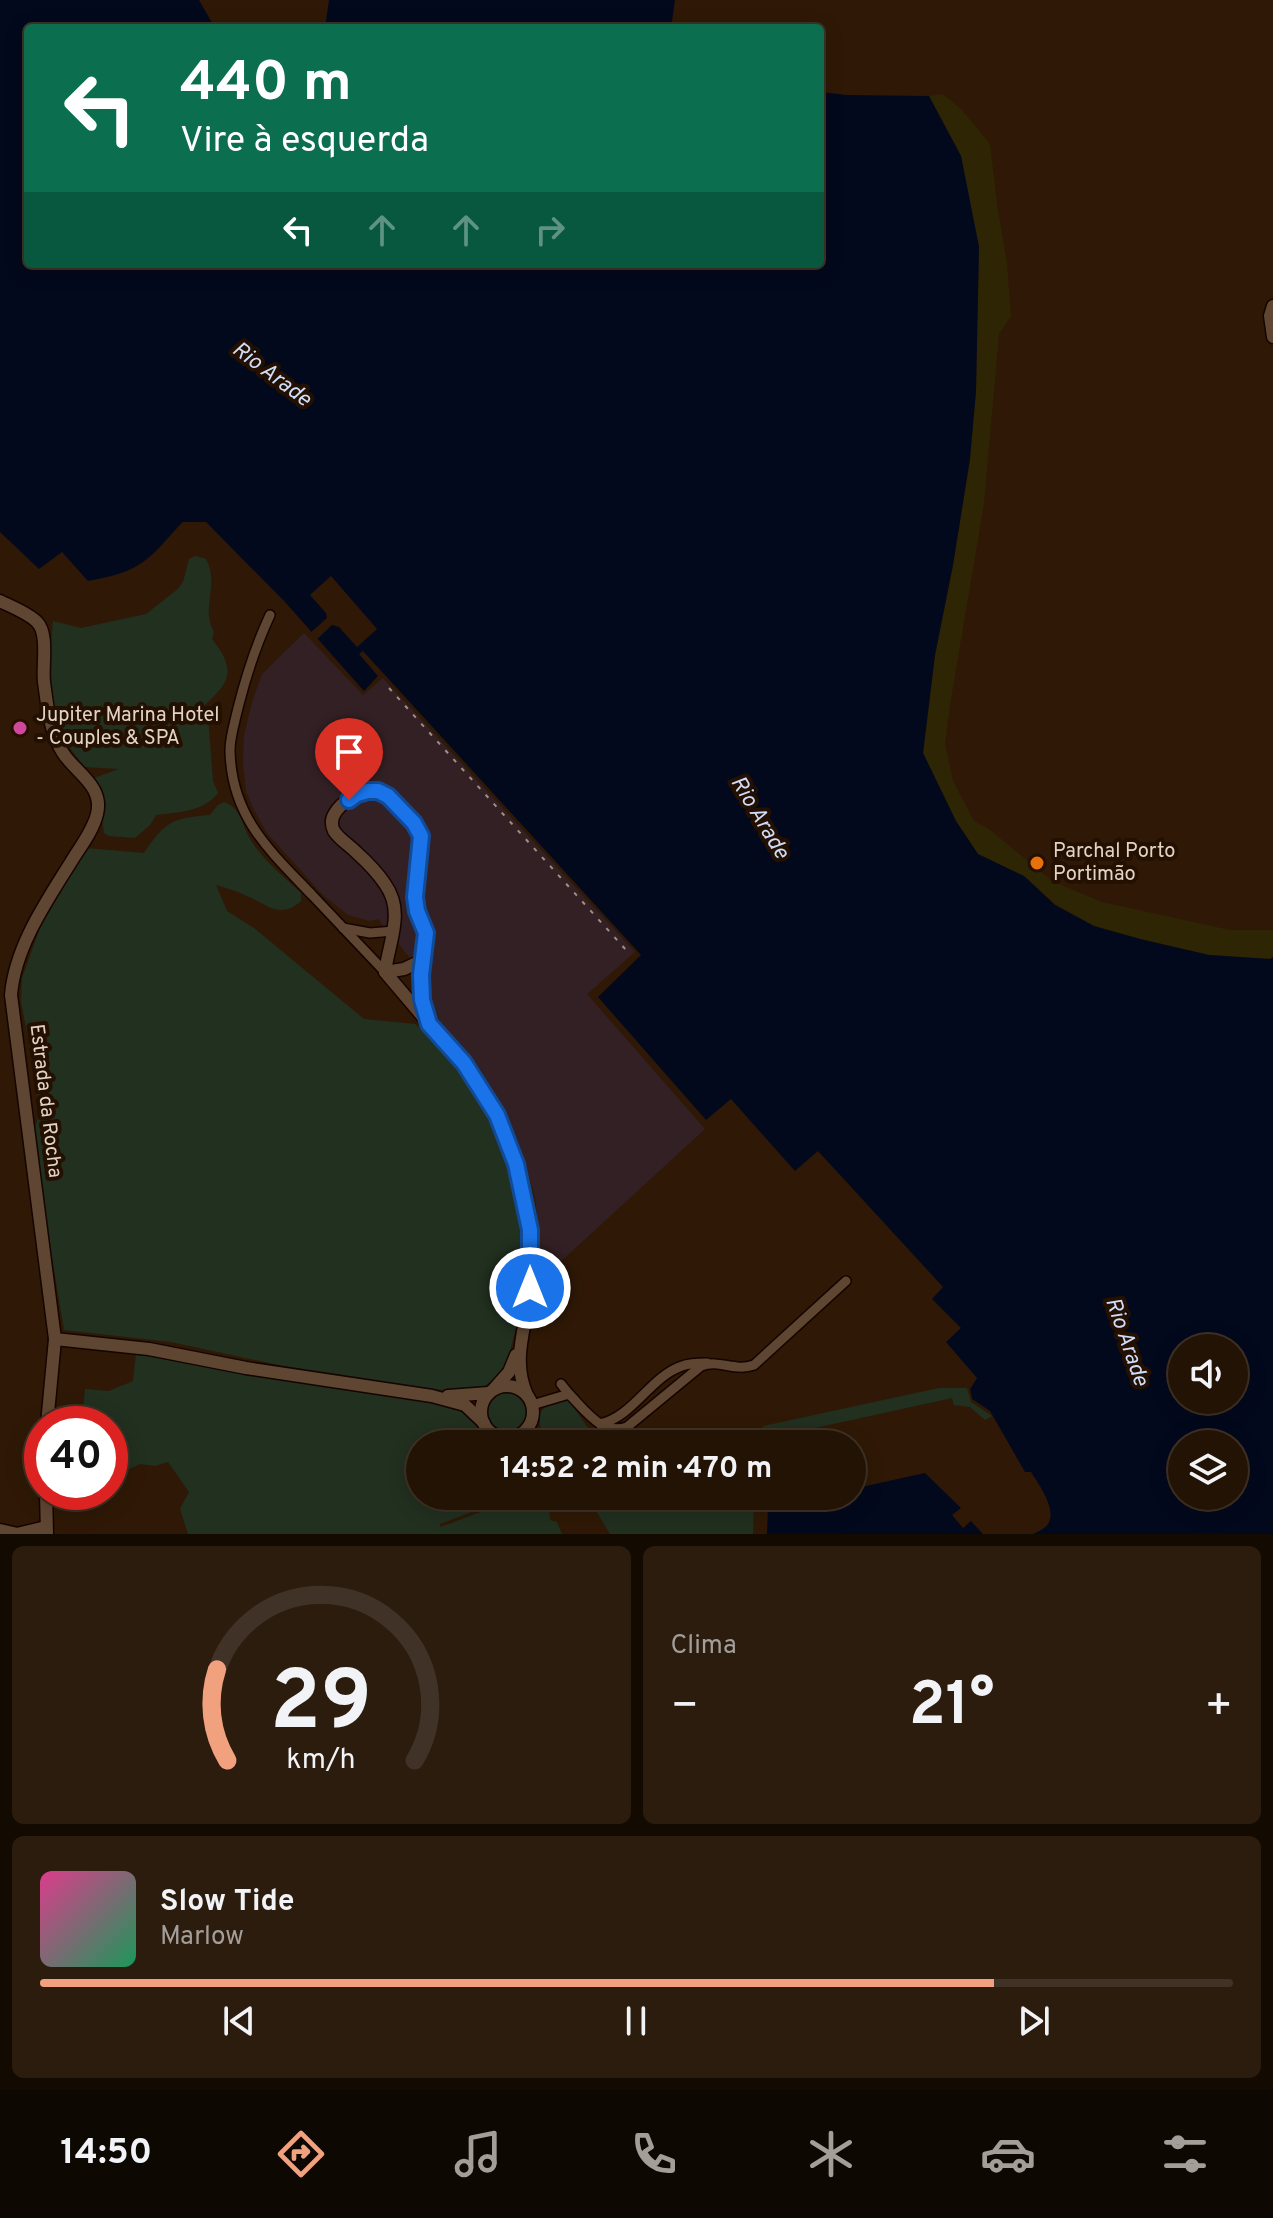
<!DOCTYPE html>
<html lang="pt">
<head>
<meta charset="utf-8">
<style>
  body { margin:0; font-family:Overpass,sans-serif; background:#2b1c0e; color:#f1f3f6; height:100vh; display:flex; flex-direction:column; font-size:30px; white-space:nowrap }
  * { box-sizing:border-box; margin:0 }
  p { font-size:26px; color:#a39e9a }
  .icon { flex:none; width:44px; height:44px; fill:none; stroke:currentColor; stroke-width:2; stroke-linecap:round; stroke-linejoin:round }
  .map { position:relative; height:1534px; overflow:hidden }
  .drawer { display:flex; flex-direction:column; gap:12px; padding:12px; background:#130a02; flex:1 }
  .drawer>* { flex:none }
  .top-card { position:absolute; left:24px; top:24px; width:800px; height:244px; border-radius:8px; box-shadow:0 4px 20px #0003,0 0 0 2px #403226; background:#0b6e4f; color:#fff; overflow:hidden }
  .tools { position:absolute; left:1168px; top:1334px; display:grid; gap:16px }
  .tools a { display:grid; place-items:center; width:80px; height:80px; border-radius:50%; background:#231304; box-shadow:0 4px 20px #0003,0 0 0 2px #403226; font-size:40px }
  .speed { position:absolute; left:24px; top:1406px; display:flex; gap:16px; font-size:40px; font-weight:700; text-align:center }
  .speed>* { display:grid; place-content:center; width:104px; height:104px; border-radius:50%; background:#231304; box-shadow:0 4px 20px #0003,0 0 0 2px #403226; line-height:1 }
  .speed .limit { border:12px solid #d22; background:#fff; color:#111 }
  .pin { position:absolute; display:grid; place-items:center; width:68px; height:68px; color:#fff; margin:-82px -34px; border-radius:50% 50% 50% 0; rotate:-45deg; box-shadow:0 0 8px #0007 }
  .pin .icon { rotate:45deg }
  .me { position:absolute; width:88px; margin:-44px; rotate:0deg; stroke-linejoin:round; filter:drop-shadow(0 0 6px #0008) }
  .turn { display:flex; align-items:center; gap:28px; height:168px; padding:0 24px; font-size:36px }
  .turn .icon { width:104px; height:104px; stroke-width:2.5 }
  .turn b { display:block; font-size:56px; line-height:68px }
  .lanes { display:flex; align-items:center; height:76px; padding:0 24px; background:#0003; justify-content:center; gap:40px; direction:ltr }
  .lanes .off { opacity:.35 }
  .big { font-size:60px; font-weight:700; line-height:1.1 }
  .drawer .widget { flex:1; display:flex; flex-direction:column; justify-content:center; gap:12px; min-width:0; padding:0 28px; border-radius:12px; background:#2b1c0e }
  .drawer .dial { align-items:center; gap:0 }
  .dial svg { height:208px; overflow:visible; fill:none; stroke:#403226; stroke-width:7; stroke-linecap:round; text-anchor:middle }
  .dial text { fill:#f1f3f6; stroke:none }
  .song { display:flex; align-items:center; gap:24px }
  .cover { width:96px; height:96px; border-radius:12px; background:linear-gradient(135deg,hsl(330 70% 55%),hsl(150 70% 35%)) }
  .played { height:8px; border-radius:4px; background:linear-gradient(90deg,#f2a17e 80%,#403226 80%) }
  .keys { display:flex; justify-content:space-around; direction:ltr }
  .heat { display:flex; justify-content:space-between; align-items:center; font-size:44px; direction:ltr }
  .drawer .tiles { flex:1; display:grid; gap:12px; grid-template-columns:1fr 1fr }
  .widget:last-child { grid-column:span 2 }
  .trip { position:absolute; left:406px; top:1430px; width:460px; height:80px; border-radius:40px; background:#231304; box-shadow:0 4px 20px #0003,0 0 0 2px #403226; font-weight:700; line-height:80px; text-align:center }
  .tabs { display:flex; height:128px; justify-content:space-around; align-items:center; background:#0e0802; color:#a39e9a }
  .tabs .icon { width:56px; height:56px }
  .tabs .selected { color:#f2a17e }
  .tabs b { font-size:36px; color:#f1f3f6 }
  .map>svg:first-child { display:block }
  .industrial { fill:#332024 }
  .green { fill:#223020 }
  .sand { fill:#2e2504 }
  .water { fill:#03091c; fill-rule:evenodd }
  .pier { fill:#2f1906 }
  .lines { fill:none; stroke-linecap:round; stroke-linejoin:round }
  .minor-casing { stroke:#160400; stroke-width:12 }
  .tertiary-casing { stroke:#160400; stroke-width:15 }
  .minor { stroke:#5f4632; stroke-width:9 }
  .tertiary { stroke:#5f4632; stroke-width:12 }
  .rail { stroke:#a19081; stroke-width:2; stroke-dasharray:4 8; stroke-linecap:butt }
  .route-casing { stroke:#114b97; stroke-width:20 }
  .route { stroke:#1a73e8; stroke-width:14 }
  .hotel-dot { fill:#d1479c; stroke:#241000; stroke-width:3 }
  .food-dot { fill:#e8710a; stroke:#241000; stroke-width:3 }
  .labels { text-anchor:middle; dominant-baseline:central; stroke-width:8; stroke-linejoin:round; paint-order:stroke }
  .poi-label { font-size:20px; fill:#e2d3c7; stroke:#241000; text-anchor:start }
  .street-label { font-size:20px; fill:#e2d3c7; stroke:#241000 }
  .water-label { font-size:22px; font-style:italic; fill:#ceddfa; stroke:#241000 }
</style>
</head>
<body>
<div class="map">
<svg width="1273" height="1534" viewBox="0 0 1273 1534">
  <rect width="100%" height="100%" fill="#2f1906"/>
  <!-- industrial -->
  <path class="industrial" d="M 304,633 L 363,695 L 383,678 L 635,952 L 587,994 L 705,1129 L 546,1275 L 538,1270 L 540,1238 L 535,1198 L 523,1154 L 509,1119 L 480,1069 L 439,1020 L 431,1001 L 428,980 L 378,919 L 370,921 L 348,915 L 323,895 L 267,833 L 254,810 L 246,791 L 243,762 L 244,735 L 253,699 L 262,674 Z"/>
  <!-- green -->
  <g class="green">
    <path d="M 196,556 L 206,559 C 220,585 200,608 214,632 L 212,639 C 240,674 227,685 197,712 L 208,717 L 213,781 L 218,793 C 204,812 178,812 156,815 L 150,825 L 135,838 L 109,836 L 104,833 L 102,818 L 106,804 L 101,787 L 94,778 L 119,769 L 84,767 L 57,730 L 48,678 L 53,621 L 81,628 L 146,614 L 178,589 L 183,582 L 189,559 Z"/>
    <path d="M 224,802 C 241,808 241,822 249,837 C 261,859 283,876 301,893 L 301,901 C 280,920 267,904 247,896 C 237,891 226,888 216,885 L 227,911 L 254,928 L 364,1019 L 415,1024 L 425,1031 L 449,1055 L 477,1097 L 496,1127 L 508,1163 L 519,1206 L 523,1246 L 522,1285 L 516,1328 L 507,1363 L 497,1376 L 483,1388 L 443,1390 L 316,1373 L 171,1342 L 64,1330 L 38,1173 L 34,1130 L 39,1116 L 36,1078 L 21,1002 L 22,978 L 40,928 L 86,848 L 144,853 C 166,821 172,818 210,815 L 218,805 Z"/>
    <path d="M 136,1354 L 287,1381 L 457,1406 C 472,1418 480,1434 497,1444 L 420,1444 L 420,1496 L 513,1496 L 440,1524 L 440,1527 C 469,1518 522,1490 549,1506 L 550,1520 L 557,1522 L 562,1534 L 188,1534 L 180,1509 L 189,1492 L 168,1462 L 155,1466 L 140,1464 L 110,1478 L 110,1424 L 59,1424 L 60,1418 L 82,1420 L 85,1389 L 109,1391 L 133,1381 Z"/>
    <path d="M 939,1388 L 967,1388 L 971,1402 L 992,1416 L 985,1420 L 970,1407 L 954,1405 L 952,1398 L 765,1439 L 763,1426 Z"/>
    <circle cx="506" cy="1413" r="20"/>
    <path d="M 557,1401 L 569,1401 L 593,1435 L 618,1444 L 552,1444 C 541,1437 539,1425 540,1413 L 547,1405 Z"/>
    <path d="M 587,1496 L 754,1496 L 753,1534 L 610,1534 Z"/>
  </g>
  <!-- sand -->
  <path class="sand" d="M 943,94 L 962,110 L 990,144 L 997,204 L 1007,263 L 1011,316 L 999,334 L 984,503 L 950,705 L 945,744 L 953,781 L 974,821 L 989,829 L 1052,881 L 1102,902 L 1230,930 L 1273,930 L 1273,957 L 1270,959 L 1209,955 L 1140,939 L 1094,926 L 1055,904 L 1024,876 L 978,854 L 956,821 L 923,753 L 935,655 L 953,565 L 970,459 L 976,391 L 979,247 L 961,156 L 929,96 Z"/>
  <!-- water -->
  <g class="water">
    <path d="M 0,0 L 199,0 L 215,28 L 28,28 L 28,264 L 820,264 L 820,92 L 847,95 L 929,96 L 961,156 L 979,247 L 976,391 L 970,459 L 953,565 L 935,655 L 923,753 L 956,821 L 978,854 L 1024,876 L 1055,905 L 1094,926 L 1140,939 L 1209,955 L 1270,959 L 1273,957 L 1273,1534 L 1033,1534 C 1039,1531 1047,1528 1049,1522 C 1056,1508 1038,1483 1031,1472 L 1025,1472 L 990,1411 L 972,1399 L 970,1389 L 977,1378 L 946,1342 L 961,1328 L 932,1299 L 943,1287 L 818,1151 L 795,1171 L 731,1099 L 706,1120 L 598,997 L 641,955 L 363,651 L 359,654 L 378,676 L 364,691 L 285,602 L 206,522 L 183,522 C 171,533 161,548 147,559 C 130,573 109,577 88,581 L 62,552 L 39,569 L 0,532 ZM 1182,1348 L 1234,1348 L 1234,1400 L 1182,1400 ZM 1182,1444 L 1234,1444 L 1234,1496 L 1182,1496 Z"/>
    <path d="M 329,0 L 675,0 L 671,28 L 325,28 Z"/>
    <path d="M 925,1473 L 961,1508 L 952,1515 L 963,1528 L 971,1521 L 983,1534 L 767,1534 L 768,1508 L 822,1496 L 852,1496 L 852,1489 Z"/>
  </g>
  <!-- pier -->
  <path class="pier" d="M 331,576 L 377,629 L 357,647 L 339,627 L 332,625 L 314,642 L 308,635 L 327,618 L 326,613 L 310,595 Z"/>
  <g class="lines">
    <defs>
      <g id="minor">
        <path d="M 270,615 C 256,645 246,676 238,708 C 235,721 230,737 230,750 C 231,817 270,851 313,896 C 337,921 361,947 385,972"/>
        <path d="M 343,928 L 370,933 L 394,931"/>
        <path d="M 561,1384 L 569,1394"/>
        <path d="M 532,1405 L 569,1394 C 585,1410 602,1436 627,1427 L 701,1366 C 720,1359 734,1372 754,1365 L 846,1281"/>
        <path d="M 600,1424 C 634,1416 650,1377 682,1366 C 690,1363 699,1363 707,1363"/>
      </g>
      <g id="tertiary">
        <path d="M 1273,306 L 1270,316 L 1273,337"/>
        <path d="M 0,601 C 12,607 28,613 37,622 C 49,634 42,666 44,682 C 47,705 50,733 63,753 C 76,773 104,786 97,814 C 93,831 80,847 71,862 C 46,902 15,947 11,995 L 55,1339 L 47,1424"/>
        <path d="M 385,972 L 404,969 L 423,960"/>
        <path d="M 429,1024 C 424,1008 420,993 421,976 C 421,962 427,948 426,934 C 426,919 414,911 415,893 C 417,876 424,855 421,838 C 418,821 388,790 370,791 C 357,792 341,803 335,813 C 331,819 331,825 334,831 C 339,839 349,845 356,852 C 366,861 377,872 385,884 C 405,912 389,941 385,972 L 429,1024 C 441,1038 456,1051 466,1066 C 511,1131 536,1207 530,1286 C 528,1325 510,1357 527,1395"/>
        <path d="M 55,1339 L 149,1349 L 246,1368 L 432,1396 L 465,1405 L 484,1423"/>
        <circle cx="507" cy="1412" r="26"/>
        <path d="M 494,1389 L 509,1372 L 516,1355"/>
        <path d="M 448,1396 L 489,1393"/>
        <path d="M 46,1492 L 47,1534"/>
        <path d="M 0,1530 L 18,1534"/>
        <path d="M 17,1534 L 46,1527"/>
      </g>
    </defs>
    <!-- minor casing -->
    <use href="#minor" class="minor-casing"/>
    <!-- tertiary casing -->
    <use href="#tertiary" class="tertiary-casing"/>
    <!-- minor -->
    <use href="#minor" class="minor"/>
    <!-- tertiary -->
    <use href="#tertiary" class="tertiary"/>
    <!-- rail -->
    <path class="rail" d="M 389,688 L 627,951"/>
  </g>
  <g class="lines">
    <defs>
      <path id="route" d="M 349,800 L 357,794 L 368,791 L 378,791 L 388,796 L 414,823 L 421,836 L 415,897 L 417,911 L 426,933 L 421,975 L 422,1000 L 429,1024 L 464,1063 L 497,1115 L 516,1164 L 530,1230 L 530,1288"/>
    </defs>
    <!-- route casing -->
    <use href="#route" class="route-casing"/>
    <!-- route -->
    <use href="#route" class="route"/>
  </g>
  <!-- markers -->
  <circle class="hotel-dot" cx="20" cy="728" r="8"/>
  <circle class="food-dot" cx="1037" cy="863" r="8"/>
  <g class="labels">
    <!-- poi labels -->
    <g class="poi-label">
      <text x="36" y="716">Jupiter Marina Hotel<tspan x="36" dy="23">- Couples &amp; SPA</tspan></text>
      <text x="1053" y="852">Parchal Porto<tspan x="1053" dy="23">Portimão</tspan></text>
    </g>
    <!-- street labels -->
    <g class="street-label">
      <text transform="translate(45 1101) rotate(83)">Estrada da Rocha</text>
    </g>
    <!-- water labels -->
    <g class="water-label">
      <text transform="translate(271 375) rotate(37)">Rio Arade</text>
      <text transform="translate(759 818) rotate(59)">Rio Arade</text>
      <text transform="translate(1126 1342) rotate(71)">Rio Arade</text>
    </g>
  </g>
</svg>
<div class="tools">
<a><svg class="icon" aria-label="sound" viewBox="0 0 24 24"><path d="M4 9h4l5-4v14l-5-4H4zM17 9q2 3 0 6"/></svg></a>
<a><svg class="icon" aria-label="layers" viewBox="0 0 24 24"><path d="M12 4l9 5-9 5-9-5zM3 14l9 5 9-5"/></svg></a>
</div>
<div class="speed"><div class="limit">40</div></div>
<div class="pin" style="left:349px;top:800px;background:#d93025"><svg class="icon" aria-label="arrive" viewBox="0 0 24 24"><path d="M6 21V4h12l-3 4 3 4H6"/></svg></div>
<svg class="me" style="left:530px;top:1288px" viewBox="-20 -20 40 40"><circle r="17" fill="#1a73e8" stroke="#fff" stroke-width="3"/><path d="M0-11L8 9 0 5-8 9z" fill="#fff"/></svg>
<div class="trip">14:52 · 2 min · 470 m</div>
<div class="top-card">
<div class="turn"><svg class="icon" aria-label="left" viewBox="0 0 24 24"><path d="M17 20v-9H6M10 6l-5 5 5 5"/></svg><div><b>440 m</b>Vire à esquerda</div></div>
<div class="lanes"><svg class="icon" aria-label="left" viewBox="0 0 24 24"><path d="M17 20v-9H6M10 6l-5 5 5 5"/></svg><svg class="icon off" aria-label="ahead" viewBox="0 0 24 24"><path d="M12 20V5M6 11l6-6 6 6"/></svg><svg class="icon off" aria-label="ahead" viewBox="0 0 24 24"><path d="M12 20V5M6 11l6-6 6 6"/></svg><svg class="icon off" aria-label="right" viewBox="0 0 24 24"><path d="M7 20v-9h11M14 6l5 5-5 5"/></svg></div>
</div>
</div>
<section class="drawer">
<div class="tiles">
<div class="widget dial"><svg viewBox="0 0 100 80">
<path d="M14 69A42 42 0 1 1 86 69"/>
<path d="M14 69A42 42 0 0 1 10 34" stroke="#f2a17e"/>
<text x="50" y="56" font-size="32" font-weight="700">29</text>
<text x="50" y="72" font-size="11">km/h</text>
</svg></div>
<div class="widget"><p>Clima</p>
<div class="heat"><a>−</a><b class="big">21°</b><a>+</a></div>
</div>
<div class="widget">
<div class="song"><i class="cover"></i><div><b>Slow Tide</b><p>Marlow</p></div></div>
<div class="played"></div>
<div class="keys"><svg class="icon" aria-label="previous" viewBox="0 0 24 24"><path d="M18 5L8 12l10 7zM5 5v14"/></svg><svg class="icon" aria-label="pause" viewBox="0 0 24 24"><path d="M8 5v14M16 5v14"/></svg><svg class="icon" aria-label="next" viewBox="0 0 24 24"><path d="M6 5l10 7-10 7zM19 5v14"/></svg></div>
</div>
</div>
</section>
<nav class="tabs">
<b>14:50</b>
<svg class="icon selected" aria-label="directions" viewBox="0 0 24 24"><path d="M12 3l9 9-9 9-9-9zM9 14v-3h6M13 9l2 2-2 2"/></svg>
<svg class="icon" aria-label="music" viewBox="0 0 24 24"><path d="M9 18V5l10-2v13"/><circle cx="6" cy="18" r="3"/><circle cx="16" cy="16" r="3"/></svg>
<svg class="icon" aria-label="phone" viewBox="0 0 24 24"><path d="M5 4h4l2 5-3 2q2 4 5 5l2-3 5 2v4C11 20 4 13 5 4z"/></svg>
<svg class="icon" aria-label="climate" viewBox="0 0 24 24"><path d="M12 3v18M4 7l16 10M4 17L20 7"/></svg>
<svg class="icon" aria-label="car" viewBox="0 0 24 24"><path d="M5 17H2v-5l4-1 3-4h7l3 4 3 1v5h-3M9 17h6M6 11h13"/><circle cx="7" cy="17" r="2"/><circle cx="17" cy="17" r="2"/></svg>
<svg class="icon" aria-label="filters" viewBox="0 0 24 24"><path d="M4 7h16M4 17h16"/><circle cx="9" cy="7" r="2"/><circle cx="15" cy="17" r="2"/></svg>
</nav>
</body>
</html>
